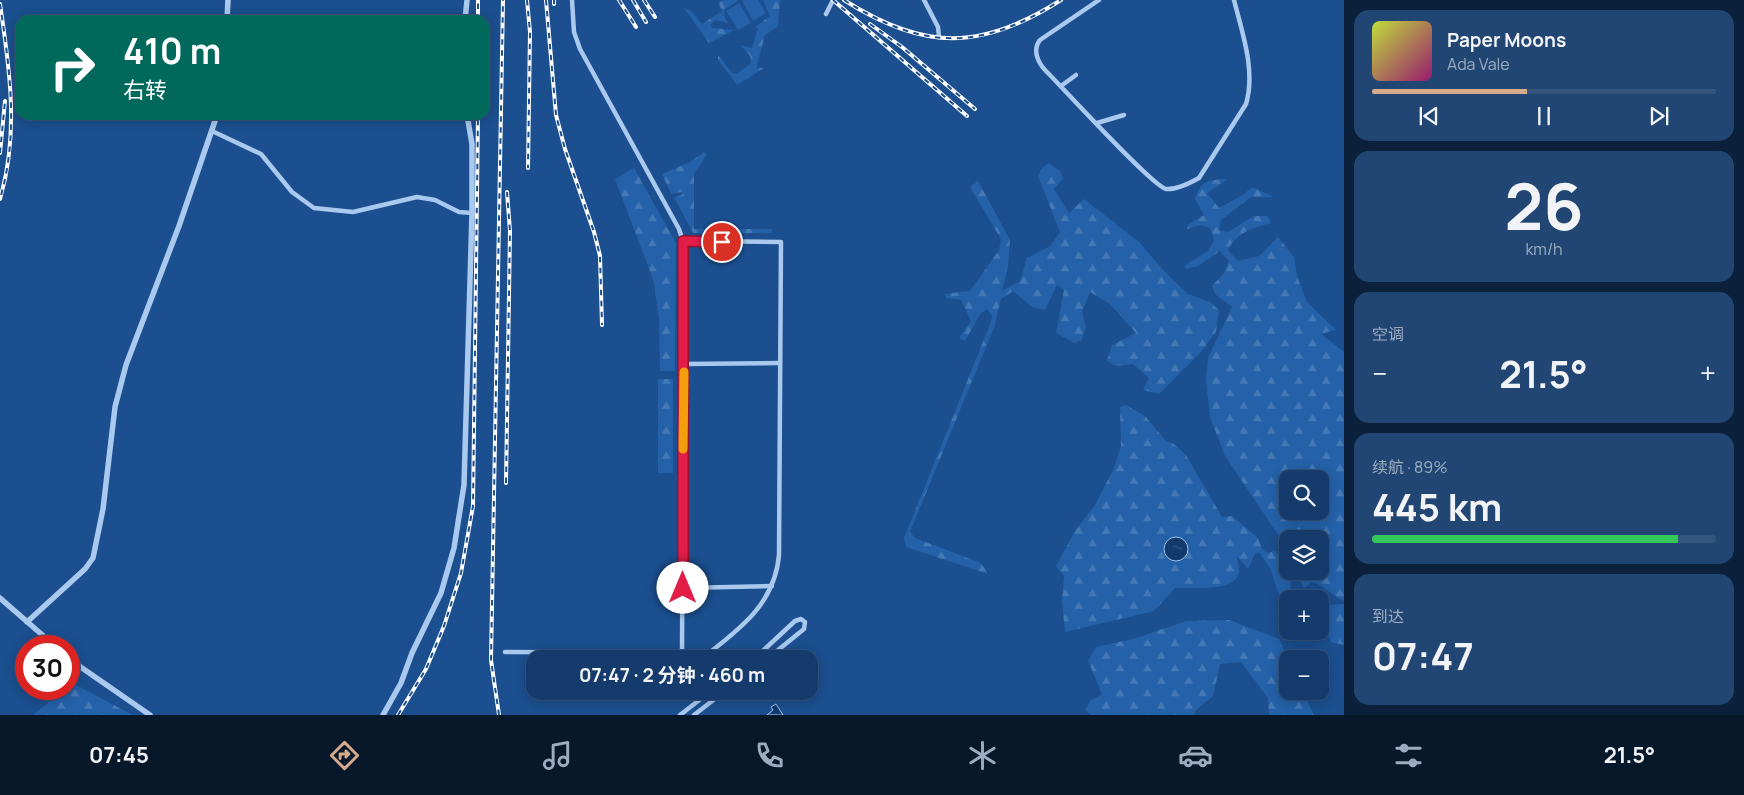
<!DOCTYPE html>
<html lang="zh">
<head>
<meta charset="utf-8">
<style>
  body { margin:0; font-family:Manrope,"Noto Sans SC",sans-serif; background:#214673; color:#f1f3f6; height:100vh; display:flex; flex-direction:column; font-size:19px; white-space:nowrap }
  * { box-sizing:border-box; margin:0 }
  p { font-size:16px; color:#9dadc1 }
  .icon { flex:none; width:28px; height:28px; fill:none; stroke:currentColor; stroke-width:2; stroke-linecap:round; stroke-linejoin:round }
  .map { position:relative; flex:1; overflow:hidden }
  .panel { display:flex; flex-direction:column; gap:10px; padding:10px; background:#0b203b; width:400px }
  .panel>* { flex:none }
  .banner { position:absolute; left:15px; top:15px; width:475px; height:105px; border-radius:15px; box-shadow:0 2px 12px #0003,0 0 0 1px #33557e; background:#00695c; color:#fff; overflow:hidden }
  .controls { position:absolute; left:1279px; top:470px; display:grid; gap:10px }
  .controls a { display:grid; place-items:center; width:50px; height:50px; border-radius:10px; background:#143b6b; box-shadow:0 2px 12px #0003,0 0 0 1px #33557e; font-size:25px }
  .speed { position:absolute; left:15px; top:635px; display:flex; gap:10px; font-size:25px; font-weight:700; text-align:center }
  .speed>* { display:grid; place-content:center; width:65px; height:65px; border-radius:50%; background:#143b6b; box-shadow:0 2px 12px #0003,0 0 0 1px #33557e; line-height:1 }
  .speed .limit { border:8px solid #d22; background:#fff; color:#111 }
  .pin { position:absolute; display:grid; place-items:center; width:42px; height:42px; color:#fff; margin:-21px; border:2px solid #fff; border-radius:50%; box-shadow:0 1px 5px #0007 }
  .me { position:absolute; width:55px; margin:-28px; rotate:0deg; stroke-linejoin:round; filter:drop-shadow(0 0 4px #0008) }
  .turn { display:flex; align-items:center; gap:18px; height:105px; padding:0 25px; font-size:22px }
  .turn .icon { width:65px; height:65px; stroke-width:2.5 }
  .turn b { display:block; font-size:35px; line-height:42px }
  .big { font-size:38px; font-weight:700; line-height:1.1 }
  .panel .card { flex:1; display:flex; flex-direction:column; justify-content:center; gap:8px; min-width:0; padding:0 18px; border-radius:15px; background:#214673 }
  .panel .dial { align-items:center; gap:0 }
  .dial b { font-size:65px; line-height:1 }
  .song { display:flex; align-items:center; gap:15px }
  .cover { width:60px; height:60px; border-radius:8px; background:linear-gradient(135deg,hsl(70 70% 55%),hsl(320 70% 35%)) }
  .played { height:5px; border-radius:2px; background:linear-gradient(90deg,#d6ab8b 45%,#33557e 45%) }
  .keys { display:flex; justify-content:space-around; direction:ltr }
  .heat { display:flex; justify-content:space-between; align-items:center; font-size:28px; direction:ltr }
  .charge { height:8px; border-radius:4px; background:linear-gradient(90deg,#34c759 89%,#33557e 0) }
  .trip { position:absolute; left:526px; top:650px; width:292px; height:50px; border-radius:15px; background:#143b6b; box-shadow:0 2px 12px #0003,0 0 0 1px #33557e; font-weight:700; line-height:50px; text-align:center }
  .tab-bar { display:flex; height:80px; justify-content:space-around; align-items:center; background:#08182b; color:#9dadc1 }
  .tab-bar .icon { width:35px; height:35px }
  .tab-bar .selected { color:#d6ab8b }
  .tab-bar b { font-size:22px; color:#f1f3f6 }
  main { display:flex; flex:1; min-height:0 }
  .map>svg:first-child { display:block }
  .forest { fill:url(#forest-firs); fill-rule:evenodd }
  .pitch { fill:#2461a8 }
  .water { fill:url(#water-ripples); stroke:#9cc4f0 }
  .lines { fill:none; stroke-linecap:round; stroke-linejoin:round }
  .minor { stroke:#a9c9ee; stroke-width:4.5 }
  .tertiary { stroke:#a9c9ee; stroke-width:5.5 }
  .rail-casing { stroke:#fff; stroke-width:4 }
  .rail { stroke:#1b4f8f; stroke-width:2; stroke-dasharray:5.5; stroke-linecap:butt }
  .route-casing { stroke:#92132f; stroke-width:12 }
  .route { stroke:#e11d48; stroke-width:9 }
  .slow { stroke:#f59e0b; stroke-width:9 }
</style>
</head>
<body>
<main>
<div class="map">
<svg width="1344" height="715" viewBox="0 0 1344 715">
  <defs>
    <pattern id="forest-firs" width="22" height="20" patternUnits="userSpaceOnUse" patternTransform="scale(1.25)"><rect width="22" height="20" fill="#2461a8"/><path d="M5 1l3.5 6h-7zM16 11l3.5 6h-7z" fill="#4579b5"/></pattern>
    <pattern id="water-ripples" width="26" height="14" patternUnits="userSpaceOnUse" patternTransform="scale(1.25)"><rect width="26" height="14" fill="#123a6d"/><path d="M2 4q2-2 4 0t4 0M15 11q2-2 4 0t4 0" fill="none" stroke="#365883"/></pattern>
  </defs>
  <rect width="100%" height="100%" fill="#1b4f8f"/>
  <!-- forest -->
  <g class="forest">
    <path d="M 725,0 L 739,0 L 725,9 L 724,16 L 728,23 L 715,20 L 711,24 L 712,28 L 734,30 L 709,43 L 684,8 L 690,10 L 702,24 L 722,11 L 718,2 Z"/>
    <path d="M 763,0 L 780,0 L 778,26 L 764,36 C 763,48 758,55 757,68 L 764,68 L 737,85 L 718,60 L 718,55 L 732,73 L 737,74 L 751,63 L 750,56 L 740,45 L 752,48 L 758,28 L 755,27 L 770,16 Z"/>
    <path d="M 704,152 L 707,154 L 694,174 L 694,229 L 772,229 L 772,233 L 693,233 L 674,197 L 682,195 L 682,192 L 671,194 L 662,174 L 690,162 Z"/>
    <path d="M 1049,163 L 1060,171 L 1063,178 L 1054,189 L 1069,213 L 1084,199 L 1139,242 L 1166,273 L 1188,294 L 1210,302 L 1219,310 L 1216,332 L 1200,353 L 1159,394 L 1143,390 L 1149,378 L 1133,364 L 1116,366 L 1107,361 L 1112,345 L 1136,333 L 1110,304 L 1090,292 L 1082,312 L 1086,327 L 1081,341 L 1074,343 L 1056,333 L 1064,290 L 1057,285 L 1045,310 L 1032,307 L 1013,291 L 1001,299 L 995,325 L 910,532 L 915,538 L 981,563 L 988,574 L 906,547 L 904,538 L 991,322 L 992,315 L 987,309 L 981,313 L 965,341 L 959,338 L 971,321 L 961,300 L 946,298 L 944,294 L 970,291 L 999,250 L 1001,239 L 970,187 L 978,181 L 1010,240 L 1008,266 L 1002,291 L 1020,281 L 1027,258 L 1050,246 L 1060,232 L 1038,176 L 1042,168 Z"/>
    <path d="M 634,168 L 676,243 L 675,371 L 660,371 L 659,320 L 654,282 L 615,179 Z"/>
    <path d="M 1228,179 L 1207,193 L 1219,208 L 1243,195 L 1252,187 L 1274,197 L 1251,197 L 1221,220 L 1219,230 L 1228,232 L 1254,216 L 1268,216 L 1271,223 C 1253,228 1237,232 1228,250 L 1238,261 L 1259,256 L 1278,237 L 1294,257 L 1297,276 L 1307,302 L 1336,330 L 1321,334 L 1344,352 L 1344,601 C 1332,596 1324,585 1312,582 L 1304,588 L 1297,571 L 1320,571 L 1320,539 L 1288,539 L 1287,548 L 1225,456 L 1210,417 L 1206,381 L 1208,358 L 1232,307 L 1215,294 L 1212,286 L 1224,273 L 1229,261 L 1220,251 L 1198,266 L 1186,269 L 1184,266 L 1208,251 L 1214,240 L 1210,228 L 1201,225 L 1187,229 L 1188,225 L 1204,215 L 1195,199 C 1201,180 1209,180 1228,179 ZM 1288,479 L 1320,479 L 1320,511 L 1288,511 Z"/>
    <rect x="658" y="379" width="15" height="94"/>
    <path d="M 1126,405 L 1145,416 L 1166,441 L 1174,444 L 1186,455 L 1222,517 L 1232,516 L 1258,538 L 1262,549 L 1267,553 L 1276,551 L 1291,575 L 1290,599 L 1288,599 L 1287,608 L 1278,592 L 1270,568 L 1260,553 L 1255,554 L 1248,569 L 1237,556 C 1238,561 1239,567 1239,572 C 1236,593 1190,587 1175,588 L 1154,611 L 1065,632 L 1062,601 L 1064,576 L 1056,566 L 1075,531 L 1095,505 L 1113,470 L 1121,446 L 1120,407 Z"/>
    <path d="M 1344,604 L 1344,645 L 1331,642 L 1320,612 L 1320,605 Z"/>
    <path d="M 1229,620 L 1279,639 L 1284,651 L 1278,667 L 1287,675 L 1288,691 L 1302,691 L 1314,715 L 1269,715 L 1268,698 L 1241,662 L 1220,664 L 1213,696 L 1195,711 L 1194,715 L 1092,715 L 1085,710 L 1090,701 L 1102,694 L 1088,661 L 1096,647 L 1133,639 L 1186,621 Z"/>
    <path d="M 72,683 L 133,715 L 33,715 L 65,689 L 69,689 Z"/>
  </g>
  <!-- pitch -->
  <g class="pitch">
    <path d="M 743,0 L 758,0 L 766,13 L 753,21 L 742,1 Z"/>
    <path d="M 739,3 L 751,23 L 738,30 L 726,11 Z"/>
  </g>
  <!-- water -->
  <g class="water">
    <circle cx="1176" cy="549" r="12"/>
    <path d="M 776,704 L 783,715 L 767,715 L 773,710 L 771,707 Z"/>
  </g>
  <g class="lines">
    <!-- minor -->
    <g class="minor">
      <path d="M 572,0 L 574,32 L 580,49 L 679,229 L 684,245 L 682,653"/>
      <path d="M 924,0 L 938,27 L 939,37"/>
      <path d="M 1099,0 L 1040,40 C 1032,50 1038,63 1046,71 C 1063,88 1152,186 1166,189 C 1176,190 1190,183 1199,178 L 1246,104 C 1256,71 1242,32 1234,0"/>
      <path d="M 826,14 L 833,0"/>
      <path d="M 1061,86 L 1076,75"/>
      <path d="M 1097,123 L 1124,115"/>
      <path d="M 212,131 L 261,154 L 292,192 L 314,208 L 353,212 L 417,197 L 435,200 L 459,212 L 472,213"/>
      <path d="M 684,364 L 780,363"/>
      <path d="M 683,588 L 772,586"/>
      <path d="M 505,652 L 709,653 C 744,626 775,601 779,555 L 781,242 L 683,241"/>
      <path d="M 754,659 L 795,621 L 801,619 L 805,622 L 804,629 L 767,659"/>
      <path d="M 680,715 L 711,691"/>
      <path d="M 694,715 L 725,691"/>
    </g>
    <!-- tertiary -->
    <g class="tertiary">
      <path d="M 227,20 L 228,0"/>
      <path d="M 465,20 L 467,0"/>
      <path d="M 0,598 L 55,646"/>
      <path d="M 27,622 L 85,569 L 93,558 L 103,509 L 115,407 L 126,365 L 179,226 L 217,115"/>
      <path d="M 69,659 L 150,715"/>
      <path d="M 383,715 L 401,683 L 412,653 L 441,593 L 454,548 L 464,485 L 472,213 L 472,144 L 467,115"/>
    </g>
    <defs>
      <g id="rail">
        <path d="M 527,0 L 530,32 L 528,168"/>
        <path d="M 546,0 L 556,115 L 565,149 L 594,232 L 600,256 L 602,325"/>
        <path d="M 619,0 L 636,27"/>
        <path d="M 633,0 L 646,22"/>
        <path d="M 644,0 L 655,17"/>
        <path d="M 833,0 L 967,116"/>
        <path d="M 844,0 C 924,51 981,51 1061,0"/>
        <path d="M 0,4 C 10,70 19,135 0,199"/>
        <path d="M 554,4 L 554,0"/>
        <path d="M 478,20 L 478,0"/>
        <path d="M 870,24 L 902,47 L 975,109"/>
        <path d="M 0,153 L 5,101"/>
        <path d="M 506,483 L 510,231 L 507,192"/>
        <path d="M 398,715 L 426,669 L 444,626 L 461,573 L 473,506 L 478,115"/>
        <path d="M 499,715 L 491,660 L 503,0"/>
      </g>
    </defs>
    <!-- rail casing -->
    <use href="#rail" class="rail-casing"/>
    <!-- rail -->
    <use href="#rail" class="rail"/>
  </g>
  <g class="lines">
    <defs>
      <path id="route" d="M 683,588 L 683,241 L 722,242"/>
    </defs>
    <!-- route casing -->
    <use href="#route" class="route-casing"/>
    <!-- route -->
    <use href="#route" class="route"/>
    <!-- slow -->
    <path class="slow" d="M 683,449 L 684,372"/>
  </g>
</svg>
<div class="controls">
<a><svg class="icon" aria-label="search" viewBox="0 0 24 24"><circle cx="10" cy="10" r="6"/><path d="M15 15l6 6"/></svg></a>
<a><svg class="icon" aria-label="layers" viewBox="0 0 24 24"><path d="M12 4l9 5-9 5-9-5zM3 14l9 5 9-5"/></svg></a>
<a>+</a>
<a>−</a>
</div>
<div class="speed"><div class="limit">30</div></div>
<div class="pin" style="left:722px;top:242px;background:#d93025"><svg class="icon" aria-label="arrive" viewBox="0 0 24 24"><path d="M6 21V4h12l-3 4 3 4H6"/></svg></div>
<svg class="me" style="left:683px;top:588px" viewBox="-20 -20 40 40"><circle r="19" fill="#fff"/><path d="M0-13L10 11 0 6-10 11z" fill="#e11d48"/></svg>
<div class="trip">07:47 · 2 分钟 · 460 m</div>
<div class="banner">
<div class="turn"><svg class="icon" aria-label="right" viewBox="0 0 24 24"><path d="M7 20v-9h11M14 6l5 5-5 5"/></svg><div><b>410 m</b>右转</div></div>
</div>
</div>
<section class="panel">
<div class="card">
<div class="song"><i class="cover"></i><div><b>Paper Moons</b><p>Ada Vale</p></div></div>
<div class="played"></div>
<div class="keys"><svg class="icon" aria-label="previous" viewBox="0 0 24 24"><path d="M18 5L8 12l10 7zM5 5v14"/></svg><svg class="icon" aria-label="pause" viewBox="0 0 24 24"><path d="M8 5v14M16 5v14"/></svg><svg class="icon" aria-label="next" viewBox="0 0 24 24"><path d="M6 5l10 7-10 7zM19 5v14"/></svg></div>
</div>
<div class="card dial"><b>26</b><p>km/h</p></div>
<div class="card"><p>空调</p>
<div class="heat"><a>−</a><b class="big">21.5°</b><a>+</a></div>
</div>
<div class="card"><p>续航 · 89%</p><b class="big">445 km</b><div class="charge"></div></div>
<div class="card"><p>到达</p><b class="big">07:47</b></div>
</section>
</main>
<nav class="tab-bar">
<b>07:45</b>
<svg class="icon selected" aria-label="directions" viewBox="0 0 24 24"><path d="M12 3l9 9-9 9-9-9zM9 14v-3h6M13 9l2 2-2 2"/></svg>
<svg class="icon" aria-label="music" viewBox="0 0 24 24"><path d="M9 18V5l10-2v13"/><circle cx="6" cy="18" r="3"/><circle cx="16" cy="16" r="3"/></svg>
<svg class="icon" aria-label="phone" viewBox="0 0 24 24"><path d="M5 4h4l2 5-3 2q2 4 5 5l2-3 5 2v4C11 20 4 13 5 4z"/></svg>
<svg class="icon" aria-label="climate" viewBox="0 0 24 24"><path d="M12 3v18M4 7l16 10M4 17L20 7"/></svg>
<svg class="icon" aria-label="car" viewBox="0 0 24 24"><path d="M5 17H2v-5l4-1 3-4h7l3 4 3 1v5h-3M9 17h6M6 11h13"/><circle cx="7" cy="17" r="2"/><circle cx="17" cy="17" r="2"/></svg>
<svg class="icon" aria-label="filters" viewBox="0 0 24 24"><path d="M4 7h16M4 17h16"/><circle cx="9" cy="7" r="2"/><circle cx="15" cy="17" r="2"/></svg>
<b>21.5°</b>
</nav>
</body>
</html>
